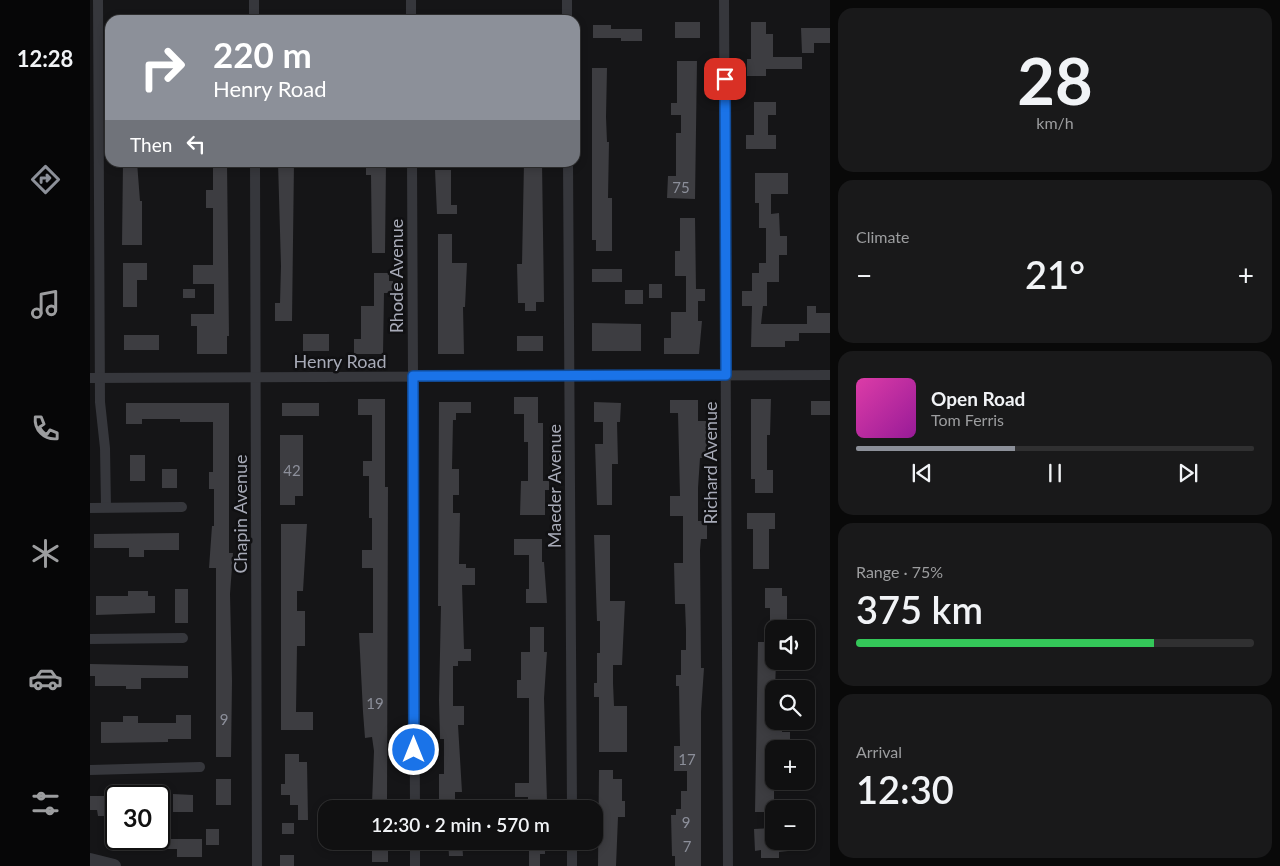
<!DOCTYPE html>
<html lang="en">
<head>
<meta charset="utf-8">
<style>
  body { margin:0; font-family:Lato,sans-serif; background:#19191a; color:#f1f3f6; height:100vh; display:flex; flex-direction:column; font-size:19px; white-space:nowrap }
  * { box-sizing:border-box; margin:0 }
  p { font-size:16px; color:#9c9d9f }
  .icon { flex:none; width:28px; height:28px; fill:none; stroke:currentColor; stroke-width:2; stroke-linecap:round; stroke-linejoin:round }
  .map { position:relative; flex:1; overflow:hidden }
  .side { display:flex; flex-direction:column; gap:8px; padding:8px; background:#090909; width:450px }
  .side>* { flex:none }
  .banner { position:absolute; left:15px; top:15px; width:475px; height:152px; border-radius:15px; box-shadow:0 2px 8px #0003,0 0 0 1px #303031; background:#8c9099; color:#fff; overflow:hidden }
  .tools { position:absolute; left:675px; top:620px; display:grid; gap:10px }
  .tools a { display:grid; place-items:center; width:50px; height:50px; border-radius:10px; background:#101011; box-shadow:0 2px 8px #0003,0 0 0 1px #303031; font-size:25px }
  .speed { position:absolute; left:15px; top:785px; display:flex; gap:10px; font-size:25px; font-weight:700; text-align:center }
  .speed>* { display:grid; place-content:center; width:65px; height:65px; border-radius:50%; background:#101011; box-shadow:0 2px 8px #0003,0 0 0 1px #303031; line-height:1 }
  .speed .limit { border:2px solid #111; border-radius:8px; background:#fff; color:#111 }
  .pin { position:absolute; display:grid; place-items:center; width:42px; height:42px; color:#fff; margin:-21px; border-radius:10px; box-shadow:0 2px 8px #0006 }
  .me { position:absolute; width:55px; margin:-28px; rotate:0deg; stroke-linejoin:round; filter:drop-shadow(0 0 4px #0008) }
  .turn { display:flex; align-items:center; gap:18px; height:105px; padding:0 25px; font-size:22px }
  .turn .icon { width:65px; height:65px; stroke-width:2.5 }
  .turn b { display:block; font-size:35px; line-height:42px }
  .then { display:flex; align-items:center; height:48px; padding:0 25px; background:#0003; gap:10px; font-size:19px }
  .big { font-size:38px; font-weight:600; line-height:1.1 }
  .side .widget { flex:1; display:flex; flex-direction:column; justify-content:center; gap:8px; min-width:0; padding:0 18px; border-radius:15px; background:#19191a }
  .side .dial { align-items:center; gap:0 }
  .dial b { font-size:65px; line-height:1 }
  .song { display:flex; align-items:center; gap:15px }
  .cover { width:60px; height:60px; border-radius:8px; background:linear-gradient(135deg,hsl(320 70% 55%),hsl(300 70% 35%)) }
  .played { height:5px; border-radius:2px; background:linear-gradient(90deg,#8c9099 40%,#303031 40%) }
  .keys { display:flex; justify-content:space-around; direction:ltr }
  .heat { display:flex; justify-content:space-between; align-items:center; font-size:28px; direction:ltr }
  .charge { height:8px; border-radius:4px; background:linear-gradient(90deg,#34c759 75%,#303031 0) }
  .trip { position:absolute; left:228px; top:800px; width:285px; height:50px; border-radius:15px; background:#101011; box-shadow:0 2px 8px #0003,0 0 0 1px #303031; font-weight:600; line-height:50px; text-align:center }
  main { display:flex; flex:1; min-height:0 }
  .tab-bar { display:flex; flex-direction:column; width:90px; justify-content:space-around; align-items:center; background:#060607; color:#9c9d9f }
  .tab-bar .icon { width:35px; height:35px }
  .tab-bar .current { color:#8c9099 }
  .tab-bar b { font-size:22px; color:#f1f3f6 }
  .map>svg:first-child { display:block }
  .building { fill:#3d3d41 }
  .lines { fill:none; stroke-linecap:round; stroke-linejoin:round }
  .minor { stroke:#36373c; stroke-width:10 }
  .tertiary { stroke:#36373c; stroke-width:14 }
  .route-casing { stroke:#114b97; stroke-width:12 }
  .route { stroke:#1a73e8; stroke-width:9 }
  .labels { text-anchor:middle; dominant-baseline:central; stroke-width:5; stroke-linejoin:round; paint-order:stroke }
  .number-label { font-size:15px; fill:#8c8f9a }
  .street-label { font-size:18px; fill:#a7aab7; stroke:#101012 }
</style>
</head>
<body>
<main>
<nav class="tab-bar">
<b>12:28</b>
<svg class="icon current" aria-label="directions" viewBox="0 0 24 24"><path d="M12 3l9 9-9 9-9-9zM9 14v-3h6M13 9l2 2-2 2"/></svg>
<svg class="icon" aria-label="music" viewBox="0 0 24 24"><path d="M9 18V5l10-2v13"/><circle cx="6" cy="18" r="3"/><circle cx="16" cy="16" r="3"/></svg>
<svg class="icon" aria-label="phone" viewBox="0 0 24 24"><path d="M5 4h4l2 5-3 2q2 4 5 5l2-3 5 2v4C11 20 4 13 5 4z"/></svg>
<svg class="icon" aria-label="climate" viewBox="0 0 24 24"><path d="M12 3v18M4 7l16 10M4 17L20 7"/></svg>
<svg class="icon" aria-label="car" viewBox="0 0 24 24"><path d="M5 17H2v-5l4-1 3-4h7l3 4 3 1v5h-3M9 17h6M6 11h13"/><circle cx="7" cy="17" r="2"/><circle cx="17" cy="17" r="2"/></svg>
<svg class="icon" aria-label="filters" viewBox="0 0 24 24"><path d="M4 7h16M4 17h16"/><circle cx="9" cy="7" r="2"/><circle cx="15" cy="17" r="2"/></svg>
</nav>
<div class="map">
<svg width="740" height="866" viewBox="0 0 740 866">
  <rect width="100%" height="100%" fill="#151517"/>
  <!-- building -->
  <g class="building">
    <rect x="585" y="22" width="25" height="16"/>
    <path d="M 661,22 L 676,22 L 676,34 L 683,34 L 683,57 L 712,57 L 712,69 L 676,69 L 676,76 L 657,76 L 657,59 L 661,59 Z"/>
    <path d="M 503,25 L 521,25 L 521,29 L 552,29 L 552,41 L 531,41 L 531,38 L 503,38 Z"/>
    <path d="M 711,28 L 740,28 L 740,43 L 724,43 L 724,53 L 712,53 Z"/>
    <path d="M 587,61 L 607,61 L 605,199 L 577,198 L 578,176 L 586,176 L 586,133 L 591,133 L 591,115 L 581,115 L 581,103 L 587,103 Z"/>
    <path d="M 502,68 L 517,68 L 516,117 L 517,142 L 519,142 L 518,198 L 522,198 L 522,251 L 506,251 L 506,240 L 502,240 Z"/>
    <path d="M 664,102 L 686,102 L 686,115 L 678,115 L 678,135 L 686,135 L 686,149 L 656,149 L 656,135 L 664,135 Z"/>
    <path d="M 33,162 L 47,162 L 50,201 L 52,201 L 52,245 L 32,245 Z"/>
    <path d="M 188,162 L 204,162 L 202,321 L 185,321 L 185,303 L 190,303 L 191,266 Z"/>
    <path d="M 281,162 L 296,162 L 295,253 L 282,253 L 281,175 L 276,175 L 276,165 L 281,165 Z"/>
    <path d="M 434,162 L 452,162 L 454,302 L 446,302 L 446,311 L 435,311 L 435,303 L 428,303 L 427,264 L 432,264 Z"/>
    <path d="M 123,163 L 137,163 L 139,336 L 137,336 L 137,354 L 107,354 L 107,326 L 101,326 L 101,314 L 124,314 L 124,284 L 103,284 L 103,265 L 123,265 L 123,208 L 116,208 L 116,190 L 123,190 Z"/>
    <path d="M 345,170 L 361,170 L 361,205 L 367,205 L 367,214 L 347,214 Z"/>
    <path d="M 665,173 L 698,173 L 698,194 L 681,194 L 681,214 L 689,213 L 690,236 L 697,236 L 697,255 L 689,255 L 689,282 L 677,282 L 677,306 L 673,306 L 671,324 L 717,324 L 717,306 L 726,306 L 726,313 L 740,313 L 740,333 L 709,333 L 709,341 L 695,341 L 695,347 L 661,347 L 662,306 L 652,306 L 652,291 L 662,291 L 662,273 L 669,273 L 669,263 L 676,263 L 676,228 L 669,228 L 669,203 L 665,203 Z"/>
    <path d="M 590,218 L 605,218 L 606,289 L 615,289 L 615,301 L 608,301 L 608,321 L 612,321 L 609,354 L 574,354 L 574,338 L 581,338 L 581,312 L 596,312 L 596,276 L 585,276 L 585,251 L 590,251 Z"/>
    <path d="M 348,234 L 362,234 L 362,263 L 377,263 L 375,307 L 373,307 L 374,354 L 348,354 Z"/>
    <path d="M 33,263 L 57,263 L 57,280 L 47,280 L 47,307 L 33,307 Z"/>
    <rect x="502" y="269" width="30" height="13"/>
    <path d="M 284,273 L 299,273 L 299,281 L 303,281 L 303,293 L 294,293 L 293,354 L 264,354 L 264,339 L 271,339 L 271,306 L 284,306 Z"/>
    <rect x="559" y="284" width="13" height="14"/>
    <rect x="93" y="289" width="12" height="9"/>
    <rect x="535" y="290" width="18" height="14"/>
    <path d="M 502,323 L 551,324 L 551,351 L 502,351 Z"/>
    <rect x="213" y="334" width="26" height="17"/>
    <rect x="34" y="335" width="35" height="15"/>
    <rect x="427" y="336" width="26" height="15"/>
    <path d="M 424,397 L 448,397 L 448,423 L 453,423 L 453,481 L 459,481 L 459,490 L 455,490 L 455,515 L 430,515 L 431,481 L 438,481 L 438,442 L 434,442 L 434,414 L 424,414 Z"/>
    <path d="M 268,399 L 295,399 L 295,487 L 298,487 L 297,804 L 282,804 L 284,751 L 282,737 L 275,738 L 273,712 L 269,633 L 283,633 L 283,568 L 272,568 L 272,550 L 282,550 L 282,518 L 279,518 L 279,476 L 273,476 L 273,461 L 282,461 L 282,415 L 268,415 Z"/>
    <path d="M 661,399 L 681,399 L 680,435 L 677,435 L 677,470 L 683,470 L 683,493 L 665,493 L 665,479 L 661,479 Z"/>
    <path d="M 580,400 L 608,400 L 608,421 L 616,421 L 617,458 L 610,458 L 608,488 L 608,521 L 617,521 L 617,539 L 611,539 L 610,550 L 611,668 L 614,668 L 611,712 L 611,866 L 585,866 L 585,856 L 582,856 L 581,815 L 586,815 L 586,809 L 591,809 L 591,791 L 597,791 L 597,771 L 584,771 L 584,746 L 590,746 L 589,686 L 586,686 L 586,675 L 591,675 L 591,650 L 596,650 L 596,630 L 595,604 L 585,604 L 584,563 L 593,563 L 593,516 L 580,516 L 580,496 L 590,496 L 588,413 L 580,413 Z"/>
    <rect x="721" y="401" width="19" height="14"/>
    <path d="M 349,402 L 381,402 L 381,413 L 366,413 L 366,420 L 363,420 L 362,469 L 369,469 L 369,495 L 363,495 L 363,513 L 370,513 L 369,564 L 376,564 L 376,568 L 385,568 L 385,585 L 372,585 L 374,649 L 381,649 L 381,661 L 368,661 L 368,666 L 363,666 L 363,706 L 374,706 L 374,725 L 368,725 L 372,792 L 365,792 L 365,809 L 349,809 L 349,774 L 354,774 L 354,739 L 350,739 L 349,700 L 351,606 L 348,606 Z"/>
    <path d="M 504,402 L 531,403 L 530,422 L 527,422 L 528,464 L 522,464 L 522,505 L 507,505 L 505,444 L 513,444 L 513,422 L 504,422 Z"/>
    <path d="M 36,403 L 139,403 L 139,553 L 143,553 L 140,594 L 142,681 L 141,757 L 126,757 L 126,568 L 119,568 L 122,526 L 124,526 L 124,489 L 119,489 L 119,472 L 123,472 L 123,422 L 90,422 L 90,419 L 52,419 L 52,424 L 36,424 Z"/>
    <rect x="192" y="403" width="37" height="13"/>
    <path d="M 190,435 L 213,435 L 213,496 L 205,496 L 205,505 L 190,505 Z"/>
    <rect x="40" y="455" width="15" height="26"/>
    <rect x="72" y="469" width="15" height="19"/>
    <path d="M 657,513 L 685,513 L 685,529 L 679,529 L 679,569 L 663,569 L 663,529 L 657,529 Z"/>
    <path d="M 191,524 L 217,524 L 213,591 L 207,591 L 207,611 L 215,611 L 215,646 L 207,646 L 206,712 L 223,712 L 223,730 L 191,730 Z"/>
    <path d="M 89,533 L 89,550 L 54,550 L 54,557 L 39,557 L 39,548 L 4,548 L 4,534 Z"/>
    <path d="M 504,535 L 520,535 L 520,601 L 535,601 L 532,665 L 523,665 L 523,683 L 524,706 L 537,706 L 537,752 L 509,752 L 509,697 L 504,697 L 504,683 L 507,683 L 507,653 L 510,653 L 510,621 L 507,621 Z"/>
    <path d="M 424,539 L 452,539 L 452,562 L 454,562 L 457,603 L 436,603 L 436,589 L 439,589 L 439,555 L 424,555 Z"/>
    <path d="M 675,588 L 692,588 L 692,596 L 697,596 L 697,623 L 680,623 L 680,608 L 675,608 Z"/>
    <rect x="85" y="589" width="13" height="34"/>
    <path d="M 38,591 L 58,591 L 58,596 L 65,596 L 65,613 L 6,615 L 6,596 L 38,596 Z"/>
    <path d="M 440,627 L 454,627 L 454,652 L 457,652 L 454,698 L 457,802 L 438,802 L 438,797 L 425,797 L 425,783 L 439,783 L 439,698 L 427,698 L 427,680 L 431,680 L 431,652 L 440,652 Z"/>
    <path d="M 668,642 L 684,642 L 684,661 L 686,661 L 684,721 L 692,721 L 692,732 L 700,732 L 700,748 L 684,748 L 684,812 L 665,812 Z"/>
    <path d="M 0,664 L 98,666 L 98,678 L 51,678 L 51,689 L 36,689 L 36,686 L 5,686 L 5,676 L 0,676 Z"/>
    <path d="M 86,715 L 101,715 L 101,739 L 78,739 L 78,742 L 11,743 L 11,722 L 33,722 L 33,716 L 48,716 L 48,723 L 86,723 Z"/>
    <path d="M 195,754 L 209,754 L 209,762 L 217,762 L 218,820 L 208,820 L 208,805 L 200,805 L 200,795 L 191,795 L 191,784 L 195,784 Z"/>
    <path d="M 509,770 L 523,770 L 523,779 L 532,779 L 532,801 L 535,801 L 535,817 L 528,817 L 526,866 L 508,866 Z"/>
    <rect x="126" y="779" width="15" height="26"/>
    <path d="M 18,786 L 42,786 L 42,796 L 26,796 L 26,802 L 18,802 L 19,816 L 8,816 L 7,810 L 0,810 L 0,796 L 17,796 L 18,799 Z"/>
    <path d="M 83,794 L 103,795 L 103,812 L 83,812 Z"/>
    <rect x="192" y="823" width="12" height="11"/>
    <path d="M 684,828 L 684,841 L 697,841 L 698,851 L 689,852 L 689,858 L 671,858 L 671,850 L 665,851 L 664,829 Z"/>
    <rect x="116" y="829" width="13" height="16"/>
    <path d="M 16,833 L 26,833 L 26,839 L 31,839 L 31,848 L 16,848 Z"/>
    <path d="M 69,834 L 81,834 L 81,839 L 112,839 L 112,857 L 87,857 L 87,849 L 62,849 L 62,839 L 69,839 Z"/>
    <rect x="282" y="841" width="16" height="21"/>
    <path d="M 358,841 L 372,841 L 373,856 L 359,856 Z"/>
    <path d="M 439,841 L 455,841 L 455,854 L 450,854 L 450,866 L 439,866 Z"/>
    <rect x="190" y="855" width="14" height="11"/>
  </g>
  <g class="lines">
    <!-- minor -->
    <g class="minor">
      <path d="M 8,0 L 10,402 L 15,448 L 16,507"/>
      <path d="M 164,0 L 164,20"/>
      <path d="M 321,0 L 321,20"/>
      <path d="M 477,0 L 477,20"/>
      <path d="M 634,0 L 638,866"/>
      <path d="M 165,162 L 167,866"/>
      <path d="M 322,162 L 325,809"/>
      <path d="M 478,162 L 482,809"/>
      <path d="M 0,378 L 740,375"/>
      <path d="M 0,508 L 92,507"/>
      <path d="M 0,639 L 93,638"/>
      <path d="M 0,770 L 110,767"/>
      <path d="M 325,841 L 325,866"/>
      <path d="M 482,841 L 482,866"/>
    </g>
    <!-- tertiary -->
    <path class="tertiary" d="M 0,860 L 24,866"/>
  </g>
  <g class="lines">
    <defs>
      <path id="route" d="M 324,750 L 323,376 L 636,375 L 635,79"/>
    </defs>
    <!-- route casing -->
    <use href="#route" class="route-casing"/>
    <!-- route -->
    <use href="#route" class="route"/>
  </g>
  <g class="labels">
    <!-- number labels -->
    <g class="number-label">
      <text x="591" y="187">75</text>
      <text x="202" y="470">42</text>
      <text x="285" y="703">19</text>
      <text x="134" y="719">9</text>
      <text x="597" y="759">17</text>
      <text x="596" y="822">9</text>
      <text x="597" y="846">7</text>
    </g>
    <!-- street labels -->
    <g class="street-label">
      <text transform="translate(306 276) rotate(-90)">Rhode Avenue</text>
      <text x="250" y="361">Henry Road</text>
      <text transform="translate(620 463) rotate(-90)">Richard Avenue</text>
      <text transform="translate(464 486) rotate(-90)">Maeder Avenue</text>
      <text transform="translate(150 514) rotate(-90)">Chapin Avenue</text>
    </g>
  </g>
</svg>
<div class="tools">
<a><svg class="icon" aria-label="sound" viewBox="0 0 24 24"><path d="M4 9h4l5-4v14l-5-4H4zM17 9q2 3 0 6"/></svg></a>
<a><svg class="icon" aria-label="search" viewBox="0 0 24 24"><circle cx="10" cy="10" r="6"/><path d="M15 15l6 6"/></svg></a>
<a>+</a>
<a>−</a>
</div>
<div class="speed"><div class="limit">30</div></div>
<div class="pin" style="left:635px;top:79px;background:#d93025"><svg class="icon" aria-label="arrive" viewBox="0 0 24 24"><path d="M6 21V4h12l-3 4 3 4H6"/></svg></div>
<svg class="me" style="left:324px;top:750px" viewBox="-20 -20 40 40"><circle r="17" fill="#1a73e8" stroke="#fff" stroke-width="3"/><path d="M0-11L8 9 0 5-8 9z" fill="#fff"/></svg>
<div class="trip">12:30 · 2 min · 570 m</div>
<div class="banner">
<div class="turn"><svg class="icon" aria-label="right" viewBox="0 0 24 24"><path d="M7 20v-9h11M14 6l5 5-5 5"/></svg><div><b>220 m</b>Henry Road</div></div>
<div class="then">Then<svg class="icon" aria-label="left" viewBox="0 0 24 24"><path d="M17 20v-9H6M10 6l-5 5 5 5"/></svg></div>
</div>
</div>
<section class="side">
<div class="widget dial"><b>28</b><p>km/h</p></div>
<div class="widget"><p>Climate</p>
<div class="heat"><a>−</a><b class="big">21°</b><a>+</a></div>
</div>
<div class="widget">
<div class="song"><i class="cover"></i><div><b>Open Road</b><p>Tom Ferris</p></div></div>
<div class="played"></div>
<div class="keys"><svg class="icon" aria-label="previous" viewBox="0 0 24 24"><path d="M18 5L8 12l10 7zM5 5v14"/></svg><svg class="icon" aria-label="pause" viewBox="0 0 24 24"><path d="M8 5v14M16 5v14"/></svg><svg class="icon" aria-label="next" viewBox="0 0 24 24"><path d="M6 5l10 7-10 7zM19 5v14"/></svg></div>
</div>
<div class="widget"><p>Range · 75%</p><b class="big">375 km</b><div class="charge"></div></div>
<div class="widget"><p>Arrival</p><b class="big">12:30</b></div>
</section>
</main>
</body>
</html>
